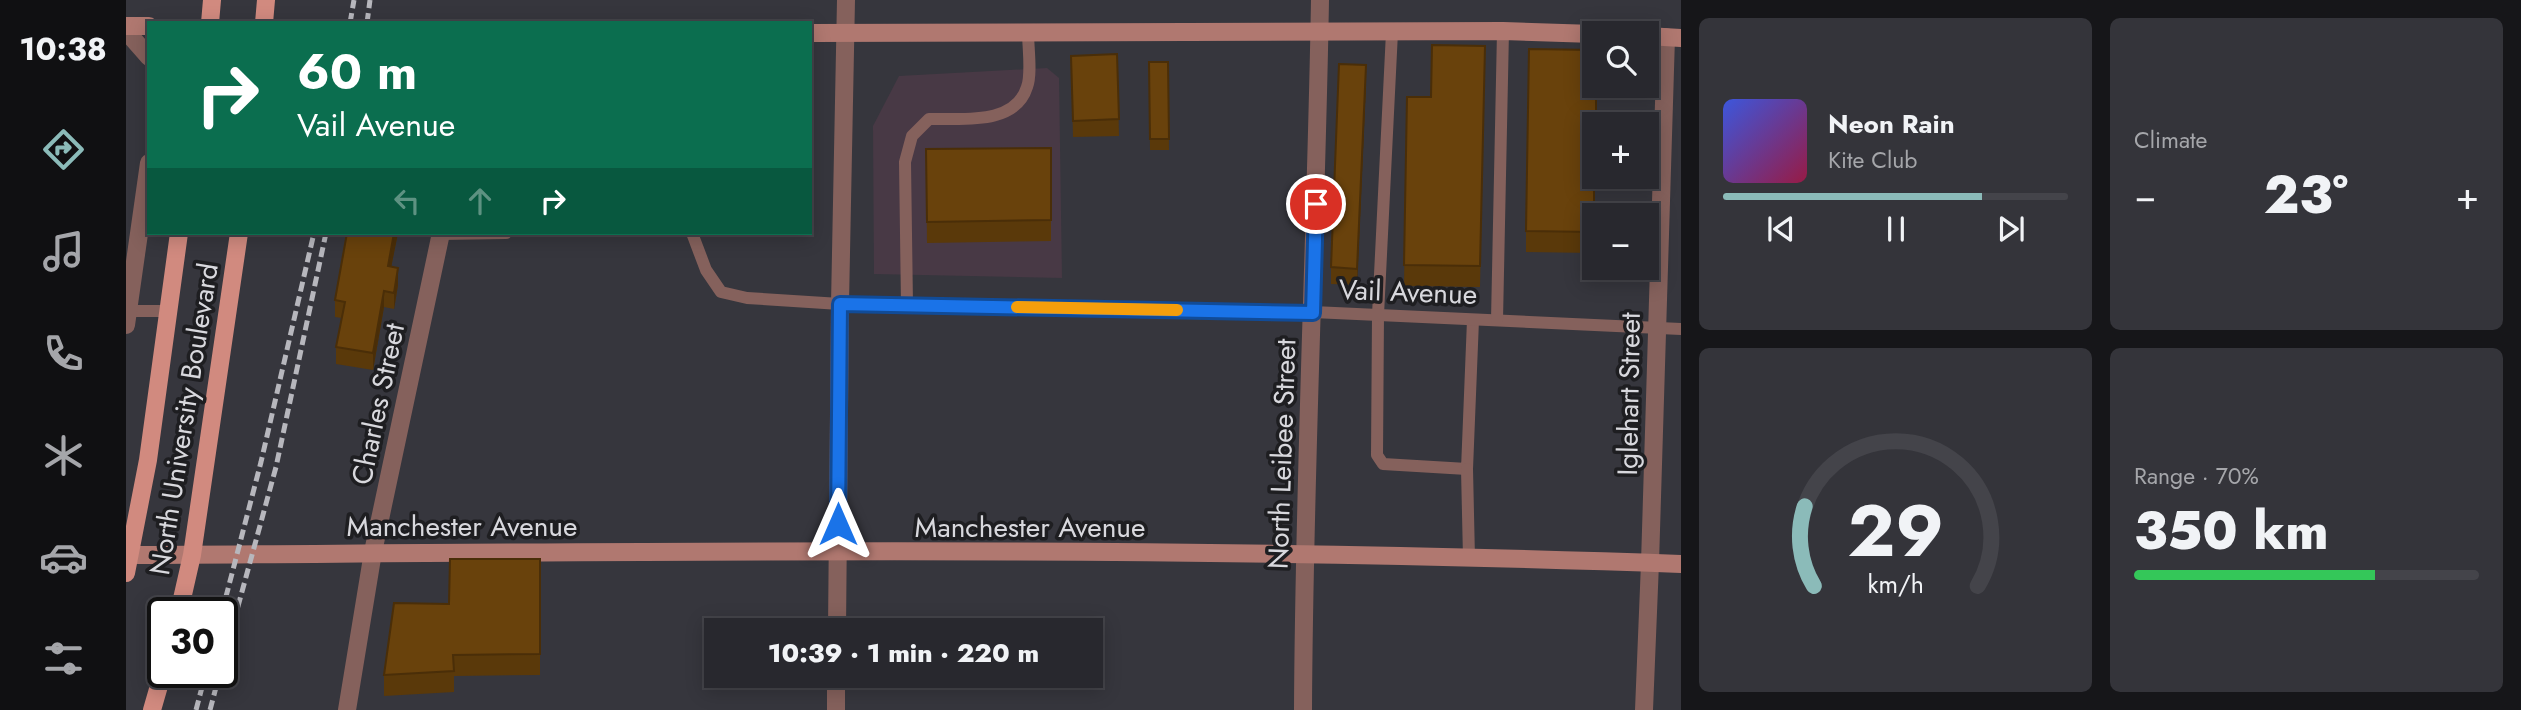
<!DOCTYPE html>
<html lang="en">
<head>
<meta charset="utf-8">
<style>
  body { margin:0; font-family:Jost,sans-serif; background:#34343a; color:#f1f3f6; height:100vh; display:flex; flex-direction:column; font-size:26px; white-space:nowrap }
  * { box-sizing:border-box; margin:0 }
  p { font-size:23px; color:#a5a6aa }
  .icon { flex:none; width:38px; height:38px; fill:none; stroke:currentColor; stroke-width:2; stroke-linecap:round; stroke-linejoin:round }
  .map { position:relative; flex:1; overflow:hidden }
  .drawer { display:flex; flex-direction:column; gap:18px; padding:18px; background:#161619; width:840px }
  .drawer>* { flex:none }
  .top-card { position:absolute; left:21px; top:21px; width:665px; height:214px; border-radius:0px; box-shadow:0 4px 18px #0003,0 0 0 2px #44444a; background:#0b6e4f; color:#fff; overflow:hidden }
  .tools { position:absolute; left:1456px; top:21px; display:grid; gap:14px }
  .tools a { display:grid; place-items:center; width:77px; height:77px; border-radius:0px; background:#28282e; box-shadow:0 4px 18px #0003,0 0 0 2px #44444a; font-size:35px }
  .speed { position:absolute; left:21px; top:597px; display:flex; gap:14px; font-size:35px; font-weight:700; text-align:center }
  .speed>* { display:grid; place-content:center; width:91px; height:91px; border-radius:50%; background:#28282e; box-shadow:0 4px 18px #0003,0 0 0 2px #44444a; line-height:1 }
  .speed .limit { border:4px solid #111; border-radius:10px; background:#fff; color:#111 }
  .pin { position:absolute; display:grid; place-items:center; width:60px; height:60px; color:#fff; margin:-30px; border:4px solid #fff; border-radius:50%; box-shadow:0 2px 7px #0007 }
  .me { position:absolute; width:77px; margin:-38px; rotate:0deg; stroke-linejoin:round; filter:drop-shadow(0 0 5px #0008) }
  .turn { display:flex; align-items:center; gap:24px; height:147px; padding:0 35px; font-size:32px }
  .turn .icon { width:91px; height:91px; stroke-width:2.5 }
  .turn b { display:block; font-size:49px; line-height:60px }
  .lanes { display:flex; align-items:center; height:66px; padding:0 35px; background:#0003; justify-content:center; gap:35px; direction:ltr }
  .lanes .off { opacity:.35 }
  .big { font-size:52px; font-weight:800; line-height:1.1 }
  .drawer .card { flex:1; display:flex; flex-direction:column; justify-content:center; gap:10px; min-width:0; padding:0 24px; border-radius:10px; background:#34343a }
  .drawer .dial { align-items:center; gap:0 }
  .dial svg { height:182px; overflow:visible; fill:none; stroke:#44444a; stroke-width:7; stroke-linecap:round; text-anchor:middle }
  .dial text { fill:#f1f3f6; stroke:none }
  .song { display:flex; align-items:center; gap:21px }
  .cover { width:84px; height:84px; border-radius:10px; background:linear-gradient(135deg,hsl(230 70% 55%),hsl(340 70% 35%)) }
  .played { height:7px; border-radius:4px; background:linear-gradient(90deg,#8bbbb9 75%,#44444a 75%) }
  .keys { display:flex; justify-content:space-around; direction:ltr }
  .heat { display:flex; justify-content:space-between; align-items:center; font-size:38px; direction:ltr }
  .charge { height:10px; border-radius:5px; background:linear-gradient(90deg,#34c759 70%,#44444a 0) }
  .drawer .tiles { flex:1; display:grid; gap:18px; grid-template-columns:repeat(2,1fr) }
  .trip { position:absolute; left:578px; top:618px; width:399px; height:70px; border-radius:0px; background:#28282e; box-shadow:0 4px 18px #0003,0 0 0 2px #44444a; font-weight:800; line-height:70px; text-align:center }
  main { display:flex; flex:1; min-height:0 }
  .menu { display:flex; flex-direction:column; width:126px; justify-content:space-around; align-items:center; background:#101012; color:#a5a6aa }
  .menu .icon { width:49px; height:49px }
  .menu .on { color:#8bbbb9 }
  .menu b { font-size:32px; color:#f1f3f6 }
  .map>svg:first-child { display:block }
  .commercial { fill:#483945 }
  .lines { fill:none; stroke-linecap:round; stroke-linejoin:round }
  .lane { stroke:#85615c; stroke-width:12 }
  .street { stroke:#85615c; stroke-width:18 }
  .secondary { stroke:#b07870; stroke-width:18 }
  .primary { stroke:#d18a7f; stroke-width:18 }
  .rail { stroke:#b7b7bd; stroke-width:5; stroke-dasharray:10 5; stroke-linecap:butt }
  .wall { fill:#5a390a }
  .shaded-wall { fill:#4a2e08 }
  .building { fill:#69420c; stroke:#4a2e08; stroke-width:2 }
  .route-casing { stroke:#114b97; stroke-width:18 }
  .route { stroke:#1a73e8; stroke-width:12 }
  .slow { stroke:#f59e0b; stroke-width:12 }
  .labels { text-anchor:middle; dominant-baseline:central; stroke-width:7; stroke-linejoin:round; paint-order:stroke }
  .street-label { font-size:28px; fill:#d8d8dd; stroke:#1e1e21 }
</style>
</head>
<body>
<main>
<nav class="menu">
<b>10:38</b>
<svg class="icon on" aria-label="directions" viewBox="0 0 24 24"><path d="M12 3l9 9-9 9-9-9zM9 14v-3h6M13 9l2 2-2 2"/></svg>
<svg class="icon" aria-label="music" viewBox="0 0 24 24"><path d="M9 18V5l10-2v13"/><circle cx="6" cy="18" r="3"/><circle cx="16" cy="16" r="3"/></svg>
<svg class="icon" aria-label="phone" viewBox="0 0 24 24"><path d="M5 4h4l2 5-3 2q2 4 5 5l2-3 5 2v4C11 20 4 13 5 4z"/></svg>
<svg class="icon" aria-label="climate" viewBox="0 0 24 24"><path d="M12 3v18M4 7l16 10M4 17L20 7"/></svg>
<svg class="icon" aria-label="car" viewBox="0 0 24 24"><path d="M5 17H2v-5l4-1 3-4h7l3 4 3 1v5h-3M9 17h6M6 11h13"/><circle cx="7" cy="17" r="2"/><circle cx="17" cy="17" r="2"/></svg>
<svg class="icon" aria-label="filters" viewBox="0 0 24 24"><path d="M4 7h16M4 17h16"/><circle cx="9" cy="7" r="2"/><circle cx="15" cy="17" r="2"/></svg>
</nav>
<div class="map">
<svg width="1555" height="710" viewBox="0 0 1555 710">
  <rect width="100%" height="100%" fill="#36363d"/>
  <!-- commercial -->
  <path class="commercial" d="M 921,68 L 933,78 L 936,278 L 748,274 L 747,126 L 773,76 Z"/>
  <g class="lines">
    <!-- lane -->
    <g class="lane">
      <path d="M 1266,32 L 1252,315 L 1251,455 L 1257,464 L 1341,469 L 1347,320"/>
      <path d="M 566,233 L 580,270 L 595,292 L 621,298 L 714,304 L 1187,312 L 1555,329"/>
      <path d="M 314,234 L 380,233"/>
      <path d="M 781,305 L 779,162 L 786,136 L 803,119 C 835,118 889,126 901,87 C 906,74 902,47 902,32"/>
      <path d="M 0,311 L 41,311"/>
      <path d="M 1371,320 L 1377,31"/>
      <path d="M 1341,469 L 1343,558"/>
    </g>
    <!-- street -->
    <g class="street">
      <path d="M 0,31 L 23,57"/>
      <path d="M 0,325 L 23,163"/>
      <path d="M 711,630 L 714,304 L 720,0"/>
      <path d="M 221,710 L 247,552 L 315,233"/>
      <path d="M 710,710 L 710,676"/>
      <path d="M 1177,710 C 1178,473 1190,237 1194,0"/>
      <path d="M 1518,710 L 1524,563 L 1540,37"/>
    </g>
    <!-- secondary -->
    <g class="secondary">
      <path d="M 0,26 L 23,26"/>
      <path d="M 684,33 L 1377,31 L 1468,34"/>
      <path d="M 1521,36 L 1555,38"/>
      <path d="M 5,555 C 521,552 1039,545 1555,564"/>
    </g>
    <!-- primary -->
    <g class="primary">
      <path d="M 84,23 L 86,0"/>
      <path d="M 138,23 L 140,0"/>
      <path d="M 0,573 L 22,460 L 53,233"/>
      <path d="M 53,612 L 66,555 L 113,233"/>
      <path d="M 26,710 L 37,672"/>
    </g>
    <!-- rail -->
    <g class="rail">
      <path d="M 224,23 L 228,0"/>
      <path d="M 241,23 L 244,0"/>
      <path d="M 96,612 L 135,462 L 188,233"/>
      <path d="M 96,665 L 150,467 L 200,233"/>
      <path d="M 70,710 L 80,672"/>
      <path d="M 84,710 L 94,672"/>
    </g>
  </g>
  <!-- wall -->
  <g class="wall">
    <path d="M 1359,46 L 1354,287 L 1278,286 L 1281,97 L 1305,97 Z"/>
    <path d="M 991,54 L 993,136 L 947,137 L 945,56 Z"/>
    <path d="M 1023,62 L 1042,62 L 1043,150 L 1024,150 Z"/>
    <path d="M 1240,82 L 1231,285 L 1205,284 L 1205,267 Z"/>
    <path d="M 1468,124 L 1468,253 L 1400,252 L 1400,231 Z"/>
    <path d="M 925,148 L 925,241 L 801,243 L 800,149 Z"/>
    <path d="M 221,233 L 272,233 L 265,267 L 272,285 L 268,309 L 258,307 L 247,370 L 210,364 L 210,347 L 216,318 L 209,317 L 209,300 Z"/>
    <path d="M 414,559 L 414,675 L 328,676 L 328,692 L 258,696 L 258,675 L 323,604 Z"/>
  </g>
  <!-- shaded-wall -->
  <g class="shaded-wall">
    <path d="M 1240,65 L 1240,82 L 1231,285 L 1231,269 Z"/>
    <path d="M 268,233 L 272,233 L 262,283 L 262,266 Z"/>
    <path d="M 272,268 L 272,285 L 268,309 L 268,293 Z"/>
    <path d="M 258,291 L 258,307 L 247,370 L 247,353 Z"/>
  </g>
  <!-- building -->
  <g class="building">
    <path d="M 1306,45 L 1359,46 L 1354,266 L 1278,265 L 1281,97 L 1305,97 Z"/>
    <path d="M 684,46 L 687,46 L 684,167 Z"/>
    <path d="M 1403,49 L 1468,50 L 1468,86 L 1470,86 L 1470,124 L 1468,124 L 1468,232 L 1400,231 Z"/>
    <path d="M 991,54 L 993,119 L 947,121 L 945,56 Z"/>
    <path d="M 1023,62 L 1042,62 L 1043,139 L 1024,139 Z"/>
    <path d="M 1213,64 L 1240,65 L 1231,269 L 1205,267 Z"/>
    <path d="M 925,148 L 925,220 L 801,222 L 800,149 Z"/>
    <path d="M 221,233 L 268,233 L 262,266 L 272,268 L 268,293 L 258,291 L 247,353 L 210,347 L 219,302 L 209,300 Z"/>
    <path d="M 324,559 L 414,559 L 414,654 L 327,655 L 328,671 L 258,675 L 268,603 L 323,604 Z"/>
  </g>
  <g class="lines">
    <defs>
      <path id="route" d="M 712,524 L 714,304 L 1187,313 L 1190,204"/>
    </defs>
    <!-- route casing -->
    <use href="#route" class="route-casing"/>
    <!-- route -->
    <use href="#route" class="route"/>
    <!-- slow -->
    <path class="slow" d="M 891,307 L 1051,310"/>
  </g>
  <g class="labels">
    <!-- street labels -->
    <g class="street-label">
      <text transform="translate(1282 292) rotate(2)">Vail Avenue</text>
      <text transform="translate(1503 394) rotate(-89)">Iglehart Street</text>
      <text transform="translate(252 404) rotate(-78)">Charles Street</text>
      <text transform="translate(58 419) rotate(-81)">North University Boulevard</text>
      <text transform="translate(1156 454) rotate(-88)">North Leibee Street</text>
      <text x="336" y="526">Manchester Avenue</text>
      <text x="904" y="527">Manchester Avenue</text>
    </g>
  </g>
</svg>
<div class="tools">
<a><svg class="icon" aria-label="search" viewBox="0 0 24 24"><circle cx="10" cy="10" r="6"/><path d="M15 15l6 6"/></svg></a>
<a>+</a>
<a>−</a>
</div>
<div class="speed"><div class="limit">30</div></div>
<div class="pin" style="left:1190px;top:204px;background:#d93025"><svg class="icon" aria-label="arrive" viewBox="0 0 24 24"><path d="M6 21V4h12l-3 4 3 4H6"/></svg></div>
<svg class="me" style="left:712px;top:524px" viewBox="-20 -20 40 40"><path d="M0-17L14 15 0 8-14 15z" fill="#1a73e8" stroke="#fff" stroke-width="4"/></svg>
<div class="trip">10:39 · 1 min · 220 m</div>
<div class="top-card">
<div class="turn"><svg class="icon" aria-label="right" viewBox="0 0 24 24"><path d="M7 20v-9h11M14 6l5 5-5 5"/></svg><div><b>60 m</b>Vail Avenue</div></div>
<div class="lanes"><svg class="icon off" aria-label="left" viewBox="0 0 24 24"><path d="M17 20v-9H6M10 6l-5 5 5 5"/></svg><svg class="icon off" aria-label="ahead" viewBox="0 0 24 24"><path d="M12 20V5M6 11l6-6 6 6"/></svg><svg class="icon" aria-label="right" viewBox="0 0 24 24"><path d="M7 20v-9h11M14 6l5 5-5 5"/></svg></div>
</div>
</div>
<section class="drawer">
<div class="tiles">
<div class="card">
<div class="song"><i class="cover"></i><div><b>Neon Rain</b><p>Kite Club</p></div></div>
<div class="played"></div>
<div class="keys"><svg class="icon" aria-label="previous" viewBox="0 0 24 24"><path d="M18 5L8 12l10 7zM5 5v14"/></svg><svg class="icon" aria-label="pause" viewBox="0 0 24 24"><path d="M8 5v14M16 5v14"/></svg><svg class="icon" aria-label="next" viewBox="0 0 24 24"><path d="M6 5l10 7-10 7zM19 5v14"/></svg></div>
</div>
<div class="card"><p>Climate</p>
<div class="heat"><a>−</a><b class="big">23°</b><a>+</a></div>
</div>
<div class="card dial"><svg viewBox="0 0 100 80">
<path d="M14 69A42 42 0 1 1 86 69"/>
<path d="M14 69A42 42 0 0 1 10 34" stroke="#8bbbb9"/>
<text x="50" y="56" font-size="32" font-weight="700">29</text>
<text x="50" y="72" font-size="11">km/h</text>
</svg></div>
<div class="card"><p>Range · 70%</p><b class="big">350 km</b><div class="charge"></div></div>
</div>
</section>
</main>
</body>
</html>
